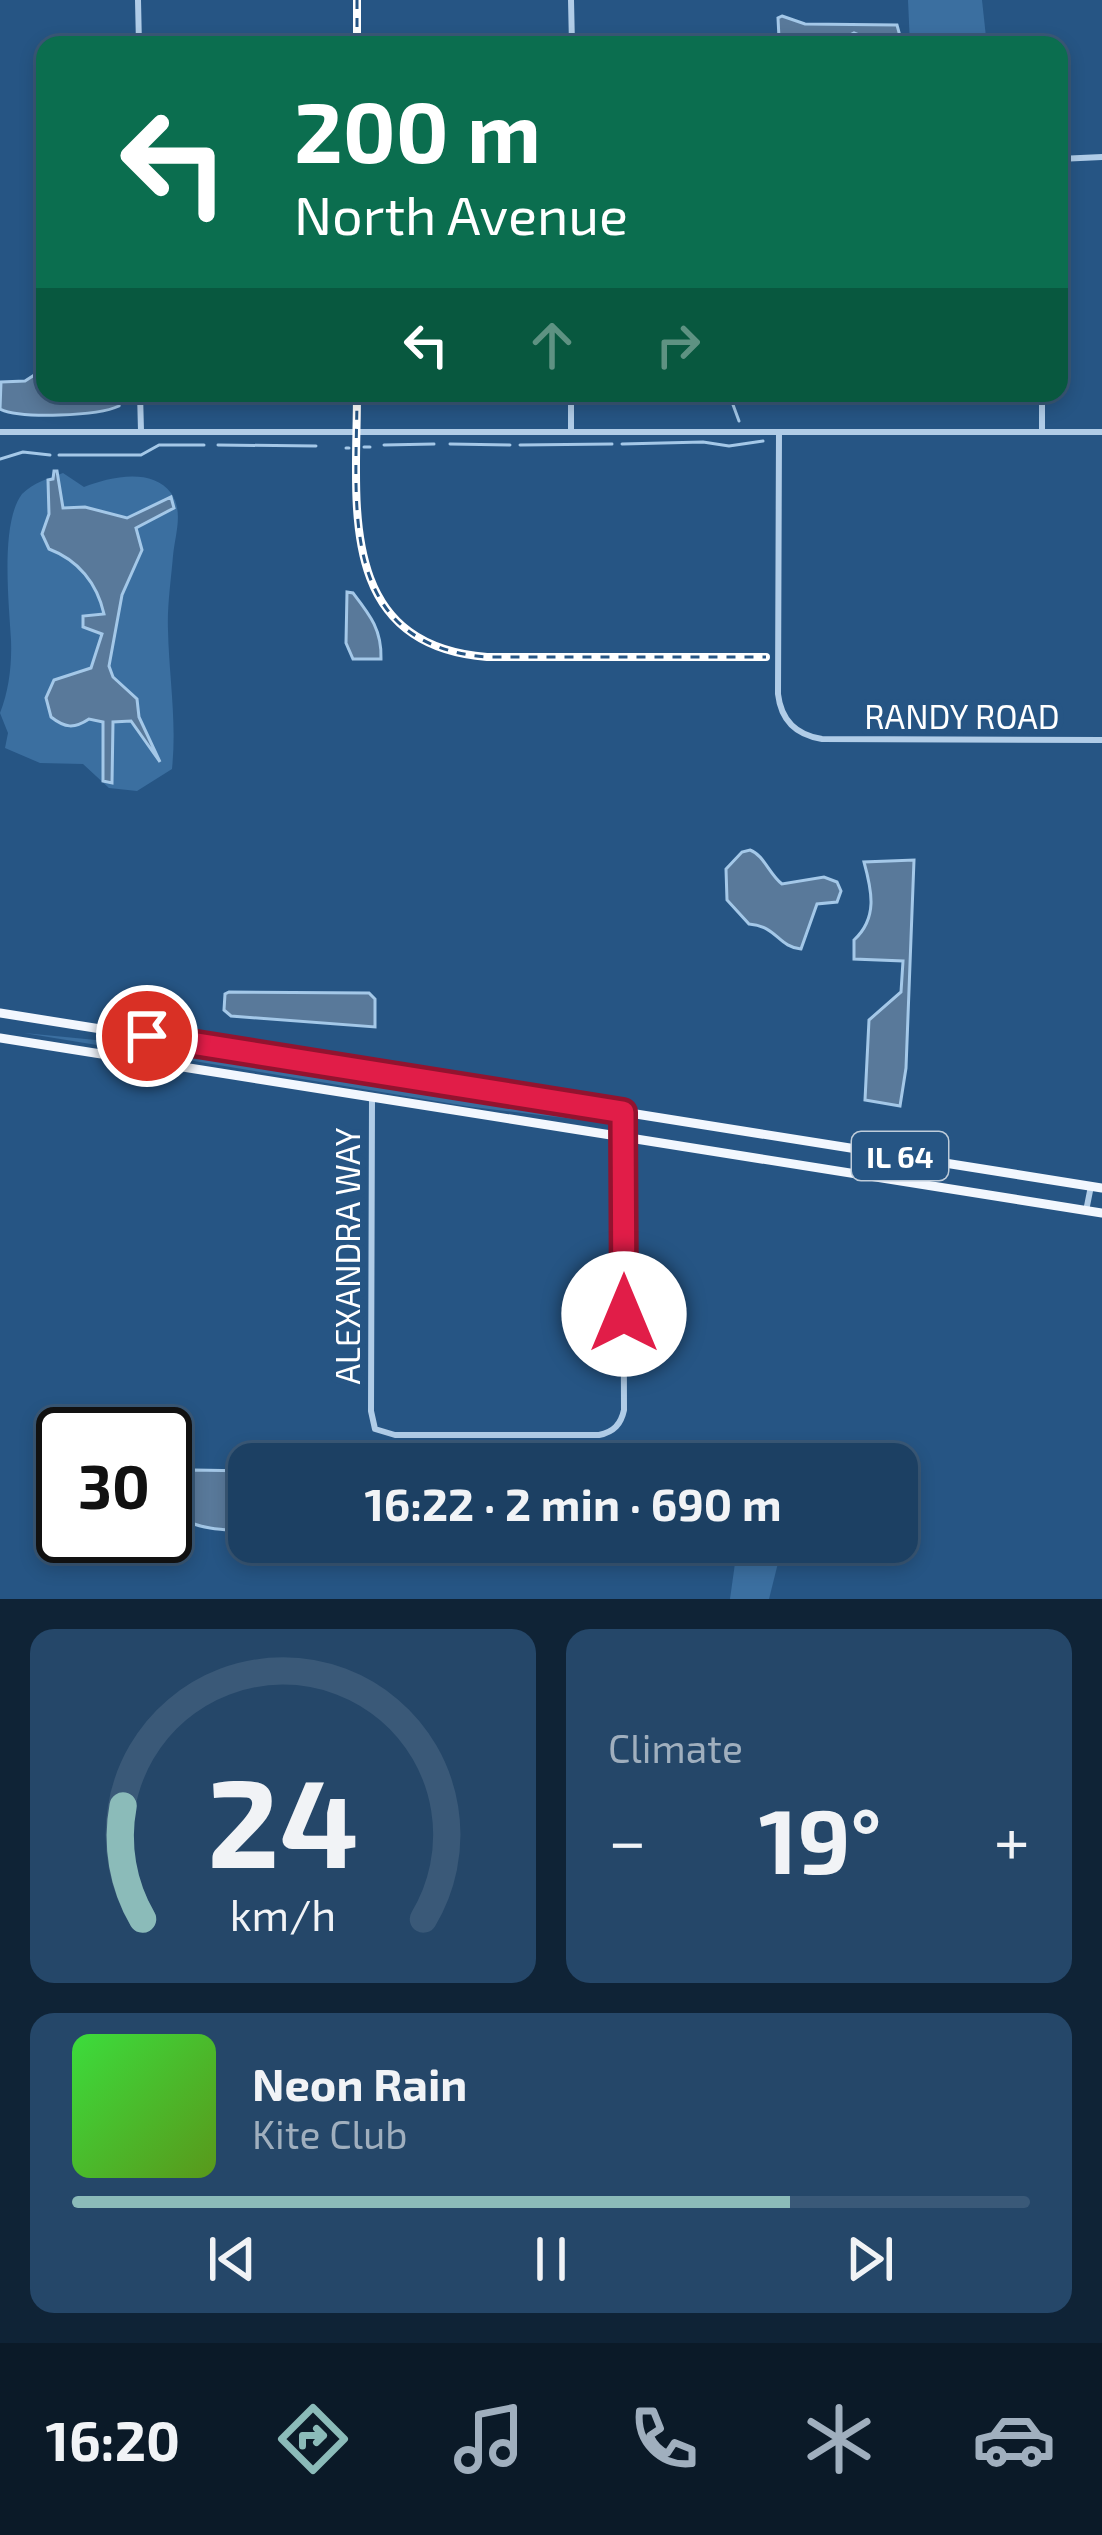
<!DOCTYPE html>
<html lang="en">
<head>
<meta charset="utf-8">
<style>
  body { margin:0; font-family:"Exo 2",sans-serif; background:#254769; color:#f1f3f6; height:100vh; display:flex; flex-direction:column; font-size:45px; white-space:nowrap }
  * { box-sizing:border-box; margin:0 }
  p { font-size:39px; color:#a0afbe }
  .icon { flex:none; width:66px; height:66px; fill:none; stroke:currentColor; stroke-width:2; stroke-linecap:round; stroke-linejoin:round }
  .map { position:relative; height:1599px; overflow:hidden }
  .side { display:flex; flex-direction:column; gap:30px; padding:30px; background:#0f2336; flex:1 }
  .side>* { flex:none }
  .banner { position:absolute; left:36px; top:36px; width:1032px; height:366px; border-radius:24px; box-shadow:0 6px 18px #0003,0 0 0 3px #3a5978; background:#0b6e4f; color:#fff; overflow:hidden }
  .speed { position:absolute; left:36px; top:1407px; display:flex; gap:24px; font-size:60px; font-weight:700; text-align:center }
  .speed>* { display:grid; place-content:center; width:156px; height:156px; border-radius:50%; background:#1c4063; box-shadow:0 6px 18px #0003,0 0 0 3px #3a5978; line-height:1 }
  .speed .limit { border:6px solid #111; border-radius:18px; background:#fff; color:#111 }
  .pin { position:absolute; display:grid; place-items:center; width:102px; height:102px; color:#fff; margin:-51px; border:6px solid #fff; border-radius:50%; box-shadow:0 3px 12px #0007 }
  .me { position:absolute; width:132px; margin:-66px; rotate:0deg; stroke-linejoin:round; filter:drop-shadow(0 0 9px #0008) }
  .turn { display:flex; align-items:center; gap:42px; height:252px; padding:0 60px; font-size:54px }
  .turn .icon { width:156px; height:156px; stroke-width:2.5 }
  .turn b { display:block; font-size:84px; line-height:102px }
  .lanes { display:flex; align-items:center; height:114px; padding:0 60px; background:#0003; justify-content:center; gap:60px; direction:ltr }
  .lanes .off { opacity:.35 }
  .big { font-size:90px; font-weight:700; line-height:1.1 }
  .side .card { flex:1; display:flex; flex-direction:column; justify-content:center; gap:18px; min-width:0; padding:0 42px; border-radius:24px; background:#254769 }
  .side .dial { align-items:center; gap:0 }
  .dial svg { height:312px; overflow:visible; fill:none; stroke:#3a5978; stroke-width:7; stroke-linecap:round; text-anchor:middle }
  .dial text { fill:#f1f3f6; stroke:none }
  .song { display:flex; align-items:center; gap:36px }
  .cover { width:144px; height:144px; border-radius:18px; background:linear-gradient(135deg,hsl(120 70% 55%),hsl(90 70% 35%)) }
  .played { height:12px; border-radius:6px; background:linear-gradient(90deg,#8bbbb9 75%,#3a5978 75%) }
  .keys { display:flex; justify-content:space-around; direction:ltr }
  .heat { display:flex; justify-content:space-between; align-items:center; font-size:66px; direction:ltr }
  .side .tiles { flex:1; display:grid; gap:30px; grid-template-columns:1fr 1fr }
  .card:last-child { grid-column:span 2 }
  .trip { position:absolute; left:228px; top:1443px; width:690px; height:120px; border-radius:24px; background:#1c4063; box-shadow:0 6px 18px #0003,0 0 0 3px #3a5978; font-weight:700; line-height:120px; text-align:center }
  .tab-bar { display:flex; height:192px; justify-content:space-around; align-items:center; background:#0b1a28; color:#a0afbe }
  .tab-bar .icon { width:84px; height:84px }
  .tab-bar .current { color:#8bbbb9 }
  .tab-bar b { font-size:54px; color:#f1f3f6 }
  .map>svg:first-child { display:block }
  .green { fill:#3b6fa0 }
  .water { fill:#59799a; stroke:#a4c8e8; stroke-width:3 }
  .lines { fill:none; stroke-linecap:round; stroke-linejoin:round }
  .stream { stroke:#a4c8e8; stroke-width:3 }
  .minor { stroke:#b0cce7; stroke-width:6 }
  .primary { stroke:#f2f7fe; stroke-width:9 }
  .rail-casing { stroke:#fff; stroke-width:8 }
  .rail { stroke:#265584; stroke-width:3; stroke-dasharray:9; stroke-linecap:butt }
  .route-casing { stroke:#92132f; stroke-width:30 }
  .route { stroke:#e11d48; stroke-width:21 }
  .labels { text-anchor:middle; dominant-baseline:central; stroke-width:12; stroke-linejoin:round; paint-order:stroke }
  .shield { fill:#265584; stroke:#beccda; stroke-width:3 }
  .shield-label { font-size:30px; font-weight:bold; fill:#fff }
  .street-label { font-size:33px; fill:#fff; stroke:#265584 }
</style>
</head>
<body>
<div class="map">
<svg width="1102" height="1599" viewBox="0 0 1102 1599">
  <rect width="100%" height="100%" fill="#265584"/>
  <!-- green -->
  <g class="green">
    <path d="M 908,0 L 982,0 L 986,37 L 975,45 L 910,45 Z"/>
    <path d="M 63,473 L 84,487 C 109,477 152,467 171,493 C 184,512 175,534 173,556 C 171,580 167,606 168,630 C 169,677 177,721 172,769 L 137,791 L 109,788 L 83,764 L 40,763 L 5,748 L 8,733 L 0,713 C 9,691 12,664 11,640 C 9,603 0,523 22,494 C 33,483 49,478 63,473 Z"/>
    <path d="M 24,1033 L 178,1048 L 594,1114 L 608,1118 L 608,1123 L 472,1107 Z"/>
    <path d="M 736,1556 L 778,1563 L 769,1599 L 730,1599 Z"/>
  </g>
  <!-- water -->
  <g class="water">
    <path d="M 782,16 L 805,24 L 897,25 L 900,36 L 871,40 L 854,33 L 842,39 L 785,42 L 779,38 L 778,18 Z"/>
    <path d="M 42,370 L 45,393 L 122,393 L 119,406 C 98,416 21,419 0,409 L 1,382 L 25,381 Z"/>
    <path d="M 54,471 L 57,471 L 63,508 L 85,507 L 127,518 L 171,497 L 174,508 L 136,528 L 142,550 L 122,595 L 109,666 L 113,677 L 137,699 L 139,717 L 160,762 L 131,721 L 113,722 L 112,783 L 103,781 L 103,722 L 89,719 C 74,729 65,728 51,717 L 46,698 L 54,680 L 91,668 L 102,634 L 83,627 L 83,616 L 104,614 C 97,583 78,560 49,549 L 42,534 L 49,514 L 48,480 L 53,479 Z"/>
    <path d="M 347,592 L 353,593 C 370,615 382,630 381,659 L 353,659 L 346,643 Z"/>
    <path d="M 750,850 C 764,855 769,874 782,884 L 824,877 L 837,882 L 841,891 L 837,902 L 817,904 L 801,949 C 778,947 777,926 749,924 L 727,900 L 726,869 L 742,852 Z"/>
    <path d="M 914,860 L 906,1068 L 900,1106 L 865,1100 L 869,1020 L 901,992 L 903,961 L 854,959 L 854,940 C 878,918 872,891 864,862 Z"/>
    <path d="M 229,992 L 369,993 L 375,999 L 375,1027 L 231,1016 L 224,1010 L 225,994 Z"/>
    <path d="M 194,1470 L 249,1471 L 249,1532 C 212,1528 166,1531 165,1482 Z"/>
  </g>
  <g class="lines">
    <!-- stream -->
    <g class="stream">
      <path d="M 732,402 L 739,421"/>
      <path d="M 450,444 L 510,445"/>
      <path d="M 622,444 L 703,442 L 729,446 L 763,441"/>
      <path d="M 218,445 L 316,446"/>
      <path d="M 384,445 L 434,444"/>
      <path d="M 520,445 L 612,444"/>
      <path d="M 364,447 L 370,447"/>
      <path d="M 346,448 L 349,448"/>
      <path d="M 59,455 L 141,455 L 159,445 L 204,445"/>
      <path d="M 0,459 L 23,452 L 50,455"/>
    </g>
    <!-- minor -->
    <g class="minor">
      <path d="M 138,0 L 139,45"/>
      <path d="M 571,0 L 572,45"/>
      <path d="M 1059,159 L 1102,157"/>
      <path d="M 140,393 L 141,431"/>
      <path d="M 1042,393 L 1042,431"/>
      <path d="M 0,432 L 1102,432"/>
      <path d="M 571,432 L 571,393"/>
      <path d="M 779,432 L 778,694 C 781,720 796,735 822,739 L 1102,740"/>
      <path d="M 372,1098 L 371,1411 L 375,1429 L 395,1435 L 599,1435 C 614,1432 621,1424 624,1410 L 623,1113"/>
      <path d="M 1086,1211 L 1091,1186"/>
    </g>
    <!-- primary -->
    <g class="primary">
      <path d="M 0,1013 L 1102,1188"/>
      <path d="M 0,1038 L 1102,1213"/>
    </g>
    <defs>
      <g id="rail">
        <path d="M 357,45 L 357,0"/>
        <path d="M 357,393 C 357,503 335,645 487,657 L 766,657"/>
      </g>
    </defs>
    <!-- rail casing -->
    <use href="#rail" class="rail-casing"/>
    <!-- rail -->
    <use href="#rail" class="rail"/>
  </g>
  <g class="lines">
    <defs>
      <path id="route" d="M 147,1036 L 623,1112 L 624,1314"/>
    </defs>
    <!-- route casing -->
    <use href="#route" class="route-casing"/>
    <!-- route -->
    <use href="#route" class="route"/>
  </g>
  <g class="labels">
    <!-- shield labels -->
    <rect class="shield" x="852" y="1132" width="96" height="48" rx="9"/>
    <g class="shield-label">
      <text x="900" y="1156">IL 64</text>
    </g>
    <!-- street labels -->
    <g class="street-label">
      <text x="962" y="716">RANDY ROAD</text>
      <text transform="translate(347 1256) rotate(-90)">ALEXANDRA WAY</text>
    </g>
  </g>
</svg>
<div class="speed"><div class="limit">30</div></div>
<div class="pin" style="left:147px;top:1036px;background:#d93025"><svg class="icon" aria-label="arrive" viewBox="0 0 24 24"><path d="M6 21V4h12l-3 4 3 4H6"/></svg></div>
<svg class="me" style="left:624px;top:1314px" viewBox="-20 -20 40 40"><circle r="19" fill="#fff"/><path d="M0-13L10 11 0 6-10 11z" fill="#e11d48"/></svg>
<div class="trip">16:22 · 2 min · 690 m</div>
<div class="banner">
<div class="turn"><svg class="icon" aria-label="left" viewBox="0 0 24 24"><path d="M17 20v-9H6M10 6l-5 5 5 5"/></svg><div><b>200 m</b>North Avenue</div></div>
<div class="lanes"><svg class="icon" aria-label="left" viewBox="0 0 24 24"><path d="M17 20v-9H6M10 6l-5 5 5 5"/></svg><svg class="icon off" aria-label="ahead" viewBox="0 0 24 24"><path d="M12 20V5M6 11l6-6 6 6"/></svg><svg class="icon off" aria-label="right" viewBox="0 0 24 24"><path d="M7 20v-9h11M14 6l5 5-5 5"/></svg></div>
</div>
</div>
<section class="side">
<div class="tiles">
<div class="card dial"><svg viewBox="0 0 100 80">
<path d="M14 69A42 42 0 1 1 86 69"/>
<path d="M14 69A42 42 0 0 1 9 40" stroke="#8bbbb9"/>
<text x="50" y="56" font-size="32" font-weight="700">24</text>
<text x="50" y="72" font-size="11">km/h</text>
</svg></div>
<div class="card"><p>Climate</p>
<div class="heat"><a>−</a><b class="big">19°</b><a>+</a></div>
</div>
<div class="card">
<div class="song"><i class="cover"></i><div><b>Neon Rain</b><p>Kite Club</p></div></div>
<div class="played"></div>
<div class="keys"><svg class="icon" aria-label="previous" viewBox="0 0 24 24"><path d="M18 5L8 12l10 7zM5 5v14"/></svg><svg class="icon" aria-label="pause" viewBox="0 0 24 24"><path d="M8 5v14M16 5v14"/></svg><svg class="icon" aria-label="next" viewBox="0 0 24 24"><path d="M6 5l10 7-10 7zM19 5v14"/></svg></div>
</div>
</div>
</section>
<nav class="tab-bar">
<b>16:20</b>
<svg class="icon current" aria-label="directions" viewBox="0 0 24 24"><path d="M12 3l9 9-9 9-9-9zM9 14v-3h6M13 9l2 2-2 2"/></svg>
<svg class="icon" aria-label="music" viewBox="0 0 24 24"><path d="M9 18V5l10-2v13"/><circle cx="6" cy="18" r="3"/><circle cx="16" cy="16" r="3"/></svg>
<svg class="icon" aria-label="phone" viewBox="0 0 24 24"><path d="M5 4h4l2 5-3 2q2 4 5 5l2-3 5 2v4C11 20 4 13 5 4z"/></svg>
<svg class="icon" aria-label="climate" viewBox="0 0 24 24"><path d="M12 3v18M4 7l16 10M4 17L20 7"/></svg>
<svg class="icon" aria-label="car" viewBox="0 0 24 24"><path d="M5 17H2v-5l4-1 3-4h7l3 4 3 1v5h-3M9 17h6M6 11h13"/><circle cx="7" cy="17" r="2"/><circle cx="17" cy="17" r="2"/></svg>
</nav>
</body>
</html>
